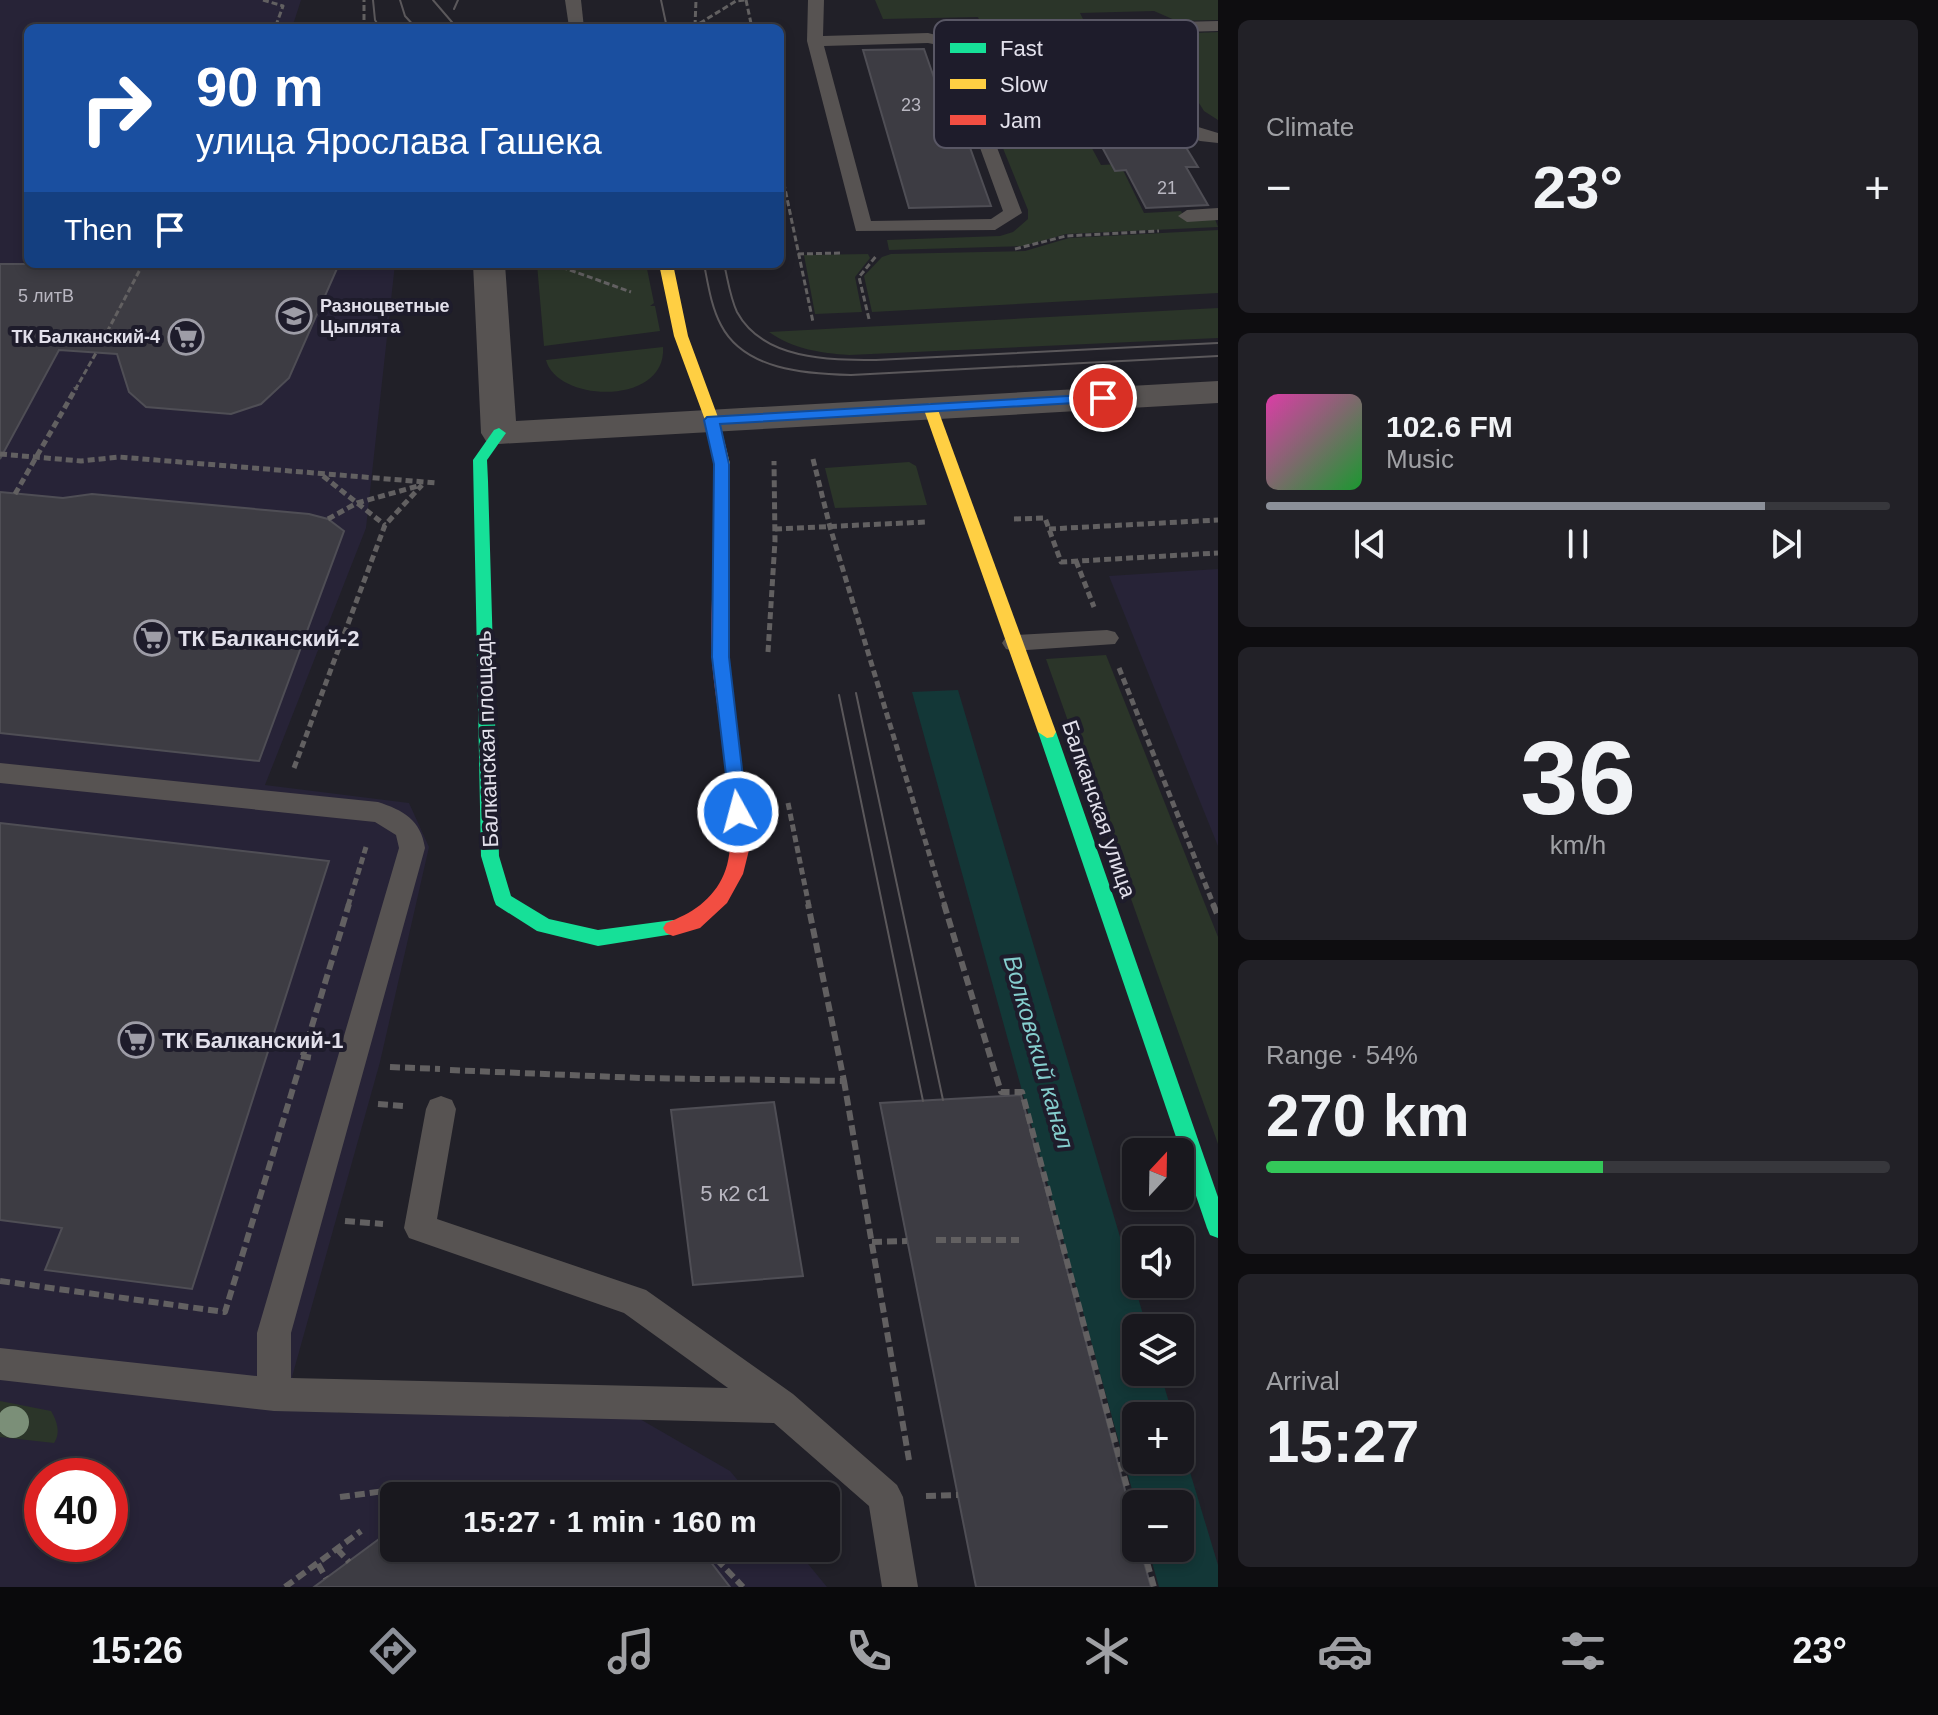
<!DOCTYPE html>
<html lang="en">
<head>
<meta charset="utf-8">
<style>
  body { margin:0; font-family:Helvetica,sans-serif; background:#222127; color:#f1f3f6; height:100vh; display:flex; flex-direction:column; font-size:30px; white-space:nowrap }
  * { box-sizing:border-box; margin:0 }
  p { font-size:26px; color:#9fa0a4 }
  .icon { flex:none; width:44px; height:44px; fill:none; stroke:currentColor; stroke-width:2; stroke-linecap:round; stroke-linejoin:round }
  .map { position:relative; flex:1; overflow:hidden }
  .sheet { display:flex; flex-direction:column; gap:20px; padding:20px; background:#0e0d10; width:720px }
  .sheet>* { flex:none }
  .banner { position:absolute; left:24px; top:24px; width:760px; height:244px; border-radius:12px; box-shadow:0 4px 12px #0003,0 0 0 2px #37373c; background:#1a4fa0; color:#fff; overflow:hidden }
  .needle { width:52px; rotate:22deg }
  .buttons { position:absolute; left:1122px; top:1138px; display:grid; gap:16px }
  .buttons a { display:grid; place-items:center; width:72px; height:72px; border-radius:12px; background:#19181e; box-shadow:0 4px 12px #0003,0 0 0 2px #37373c; font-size:40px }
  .speed { position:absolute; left:24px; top:1458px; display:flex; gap:16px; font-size:40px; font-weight:700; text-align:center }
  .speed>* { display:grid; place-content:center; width:104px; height:104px; border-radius:50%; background:#19181e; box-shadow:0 4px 12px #0003,0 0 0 2px #37373c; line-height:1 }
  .speed .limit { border:12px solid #d22; background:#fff; color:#111 }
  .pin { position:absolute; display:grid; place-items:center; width:68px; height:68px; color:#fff; margin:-34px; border:4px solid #fff; border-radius:50%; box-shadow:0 2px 8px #0007 }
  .me { position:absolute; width:88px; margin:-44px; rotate:353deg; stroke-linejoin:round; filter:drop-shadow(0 0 6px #0008) }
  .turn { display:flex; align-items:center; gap:28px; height:168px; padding:0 40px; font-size:36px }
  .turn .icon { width:104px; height:104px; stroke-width:2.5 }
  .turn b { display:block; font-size:56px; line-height:68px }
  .then { display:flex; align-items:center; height:76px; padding:0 40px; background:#0003; gap:16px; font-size:30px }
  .big { font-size:60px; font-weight:700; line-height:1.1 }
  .sheet .card { flex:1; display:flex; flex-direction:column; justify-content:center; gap:12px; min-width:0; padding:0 28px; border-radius:12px; background:#222127 }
  .sheet .dial { align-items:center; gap:0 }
  .dial b { font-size:104px; line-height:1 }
  .song { display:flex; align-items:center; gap:24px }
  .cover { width:96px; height:96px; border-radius:12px; background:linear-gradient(135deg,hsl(320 70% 55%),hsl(130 70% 35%)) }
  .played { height:8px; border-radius:4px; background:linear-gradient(90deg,#8c9099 80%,#37373c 80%) }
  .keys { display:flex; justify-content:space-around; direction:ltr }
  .heat { display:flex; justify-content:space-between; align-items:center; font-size:44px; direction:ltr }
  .charge { height:12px; border-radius:6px; background:linear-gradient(90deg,#34c759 54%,#37373c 0) }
  .trip { position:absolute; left:380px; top:1482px; width:460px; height:80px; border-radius:12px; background:#19181e; box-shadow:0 4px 12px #0003,0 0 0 2px #37373c; font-weight:700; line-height:80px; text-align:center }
  .tabs { display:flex; height:128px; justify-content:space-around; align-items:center; background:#0a0a0c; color:#9fa0a4 }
  .tabs .icon { width:56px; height:56px }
  .tabs .on { color:#8c9099 }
  .tabs b { font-size:36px; color:#f1f3f6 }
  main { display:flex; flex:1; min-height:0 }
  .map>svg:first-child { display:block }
  .built { fill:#272337; fill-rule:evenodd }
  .green { fill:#2b3529 }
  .water { fill:#133737 }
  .building { fill:#3d3c43; stroke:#4f4e55; stroke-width:2 }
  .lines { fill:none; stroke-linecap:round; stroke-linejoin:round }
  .path-far2 { stroke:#626061; stroke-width:3; stroke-dasharray:6 3; stroke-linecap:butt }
  .path-far1 { stroke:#626061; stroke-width:5; stroke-dasharray:7 4; stroke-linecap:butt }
  .path { stroke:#626061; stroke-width:6; stroke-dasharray:10 5; stroke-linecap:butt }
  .lane { fill:#575352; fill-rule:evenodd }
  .street { fill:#575352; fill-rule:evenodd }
  .fast { fill:#16e098; fill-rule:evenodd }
  .slow { fill:#ffcf43; fill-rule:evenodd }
  .jam { fill:#f24e42; fill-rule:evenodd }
  .tram { stroke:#5b585b; stroke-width:2 }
  .tree { fill:#7b8f78 }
  .route { fill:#1a73e8; stroke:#114b97; stroke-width:2 }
  .labels { text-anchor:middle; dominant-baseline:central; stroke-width:8; stroke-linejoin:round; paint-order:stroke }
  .number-label { font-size:18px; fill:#b9b7c1 }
  .far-poi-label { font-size:18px; font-weight:bold; fill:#e2e0eb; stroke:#1e1c2b; text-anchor:start }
  .poi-label { font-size:22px; font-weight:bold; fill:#e2e0eb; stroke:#1e1c2b; text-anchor:start }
  .street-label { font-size:22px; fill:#e2e0eb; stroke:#1e1c2b }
  .near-number-label { font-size:22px; fill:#b9b7c1 }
  .water-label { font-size:24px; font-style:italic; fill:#85cece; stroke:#1e1c2b }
  .key { fill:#1e1c2b; stroke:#595765; stroke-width:2 }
  .key-label { font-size:22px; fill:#e2e0eb }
</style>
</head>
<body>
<main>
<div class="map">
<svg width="1218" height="1587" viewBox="0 0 1218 1587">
  <rect width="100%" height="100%" fill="#212028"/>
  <!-- built -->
  <g class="built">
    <path d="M 0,0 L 301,0 L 292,28 L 28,28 L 28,264 L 395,264 L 366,528 L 265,785 L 409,803 L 429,847 L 380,1062 L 292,1377 L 339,1413 L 626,1411 L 730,1471 L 751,1496 L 394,1496 L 394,1548 L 795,1548 L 827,1587 L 0,1587 ZM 42,1476 L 110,1476 L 110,1544 L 42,1544 Z"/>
    <path d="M 1218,569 L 1218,846 L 1109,576 Z"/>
  </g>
  <!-- green -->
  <g class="green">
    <path d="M 875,0 L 1218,0 L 1218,20 L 1177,21 L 1154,11 L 1080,13 L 1086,25 L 1027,28 L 1101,165 L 1120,164 L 1144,213 L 1181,211 L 1186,221 L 1215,219 L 1218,227 L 1066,234 L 1024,246 L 889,250 L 887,240 L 1000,236 L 1013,232 L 1028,219 L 1028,210 L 985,104 L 1013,102 L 978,17 L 883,19 Z"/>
    <path d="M 1218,32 L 1218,120 L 1204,111 L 1170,57 L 1169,47 C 1179,31 1201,33 1218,32 Z"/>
    <path d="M 1218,230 L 1218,293 L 872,312 L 864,276 L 882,257 L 891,254 L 1025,251 L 1069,238 Z"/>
    <path d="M 868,254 L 870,258 L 855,277 L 862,312 L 815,314 L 804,255 Z"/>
    <path d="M 537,264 L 646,264 L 654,303 L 650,306 L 655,306 L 660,331 L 544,346 Z"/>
    <path d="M 1218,308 L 1218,338 L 849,355 C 820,353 793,349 769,332 Z"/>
    <path d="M 663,347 C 667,406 557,403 546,360 Z"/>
    <path d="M 909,462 L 916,466 L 927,505 L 835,508 L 825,468 Z"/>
    <path d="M 1106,655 L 1218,937 L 1218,1144 L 1046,659 Z"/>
    <path d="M 0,1401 L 51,1411 C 57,1421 61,1433 54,1443 L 0,1437 Z"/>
  </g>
  <!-- water -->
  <path class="water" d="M 958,690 L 1147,1328 L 1136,1328 L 1136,1372 L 1160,1372 L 1173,1416 L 1136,1416 L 1136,1460 L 1180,1460 L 1180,1439 L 1218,1565 L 1218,1587 L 1159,1587 L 1148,1548 L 1180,1548 L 1180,1504 L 1136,1504 L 912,692 Z"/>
  <!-- building -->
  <g class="building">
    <path d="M 924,49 L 952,129 L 963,128 L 991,206 L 909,208 L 863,50 Z"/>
    <path d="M 1128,61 L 1169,132 L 1179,136 L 1198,167 L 1186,167 L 1208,205 L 1146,208 L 1126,170 L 1115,171 L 1057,64 Z"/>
    <path d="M 0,264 L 339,264 L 289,378 L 261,404 L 231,414 L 146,407 L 129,392 L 117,354 L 59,350 L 0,459 Z"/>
    <path d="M 0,492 L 63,498 L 92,494 L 309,514 L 328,519 L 344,531 L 259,761 L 0,733 Z"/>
    <path d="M 0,823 L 329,861 L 192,1289 L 45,1270 L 62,1228 L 0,1220 Z"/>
    <path d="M 1021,1095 L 1136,1532 L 1136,1548 L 1140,1548 L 1151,1587 L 976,1587 L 880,1103 Z"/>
    <path d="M 774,1102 L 803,1276 L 693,1285 L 671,1110 Z"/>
    <path d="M 394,1528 L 394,1548 L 700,1548 L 730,1587 L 314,1587 Z"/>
  </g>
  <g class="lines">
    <!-- path-far2 -->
    <g class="path-far2">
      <path d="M 263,0 L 283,6 L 275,28"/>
      <path d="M 746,0 L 752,28"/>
      <path d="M 695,26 L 696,0"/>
      <path d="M 360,28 L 364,21 L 364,0"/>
      <path d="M 692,28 L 736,1 L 745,0"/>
      <path d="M 780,165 L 813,322"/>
      <path d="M 1015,249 L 1066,236 L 1159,231"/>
      <path d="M 798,254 L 841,253"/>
      <path d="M 553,264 L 631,292"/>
      <path d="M 869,319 L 859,277 L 877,255"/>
      <path d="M 107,332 L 143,264"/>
      <path d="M 75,390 L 96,353"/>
    </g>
    <!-- path-far1 -->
    <g class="path-far1">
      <path d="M 0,454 L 81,461 L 119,457 L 437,483"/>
      <path d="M 813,459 L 830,527 L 945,906"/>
      <path d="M 323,476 L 385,525"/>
      <path d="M 15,494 L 76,388"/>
      <path d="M 328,519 L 357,503 L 418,486"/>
      <path d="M 1014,519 L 1045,518 L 1061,562 L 1218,553"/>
      <path d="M 775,529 L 926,522"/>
      <path d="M 1049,529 L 1218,520"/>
      <path d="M 1076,561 L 1094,607"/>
      <path d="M 768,652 L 775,541 L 774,461"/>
      <path d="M 1119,668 L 1214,906"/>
      <path d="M 294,768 L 385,525 L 422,485"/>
      <path d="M 788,803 L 809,906"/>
      <path d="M 348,906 L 366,847"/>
    </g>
    <!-- path -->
    <g class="path">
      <path d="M 944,904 L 1001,1092 L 1022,1092 L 1136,1521"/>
      <path d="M 1213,904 L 1218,916"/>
      <path d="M 301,1056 L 313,1058"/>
      <path d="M 390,1067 L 440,1069"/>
      <path d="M 450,1070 L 640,1078 L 844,1081 L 808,904"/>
      <path d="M 844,1081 L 909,1460"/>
      <path d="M 378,1104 L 404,1106"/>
      <path d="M 345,1221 L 383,1224"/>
      <path d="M 936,1240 L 1019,1240"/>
      <path d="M 872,1242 L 907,1241"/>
      <path d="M 0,1281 L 225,1312 L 349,904"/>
      <path d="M 926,1496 L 958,1495"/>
      <path d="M 340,1497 L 414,1487 L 475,1496"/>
      <path d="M 706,1548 L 743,1587"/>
      <path d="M 1143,1548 L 1154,1587"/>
      <path d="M 337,1549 L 349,1562"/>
      <path d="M 318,1564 L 326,1578"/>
      <path d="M 285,1587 L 361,1531"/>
    </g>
    <!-- lane -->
    <g class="lane">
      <path d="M 565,0 L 581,0 L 584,28 L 569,27 Z"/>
      <path d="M 808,0 L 824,0 L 823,36 L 928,33 L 956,40 L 1022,213 L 995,230 L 856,231 L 807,41 ZM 928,43 L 943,46 L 1003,211 L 991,219 L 871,221 L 824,46 Z"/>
      <path d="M 1218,21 L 1218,31 L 1180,32 L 1139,47 L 1185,123 L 1218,133 L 1218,143 L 1200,141 L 1172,130 L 1122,45 L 1178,22 Z"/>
      <path d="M 1218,208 L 1218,220 L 1187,222 L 1178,216 L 1187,210 Z"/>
      <path d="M 1107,630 L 1115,632 L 1119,638 L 1115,644 L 1014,651 L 1006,649 L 1002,643 L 1006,637 L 1014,635 Z"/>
      <path d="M 0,763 L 378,802 C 403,810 421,820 425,848 L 291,1333 L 291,1378 L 728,1388 L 624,1313 L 409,1238 L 404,1228 L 426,1109 L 430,1100 L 441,1096 L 452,1100 L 456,1109 L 437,1219 L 646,1290 L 793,1394 L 897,1485 L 903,1497 L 918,1587 L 882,1587 L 869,1506 L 774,1423 L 274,1411 L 0,1380 L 0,1348 L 257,1376 L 257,1333 L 399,848 L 396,835 L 375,822 L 0,783 Z"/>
    </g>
    <!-- street -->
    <path class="street" d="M 473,264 L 505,264 L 516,421 L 1218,381 L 1218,403 L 499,444 L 486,441 L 481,433 Z"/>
    <!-- fast -->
    <g class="fast">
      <path d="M 499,428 L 506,433 L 487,460 L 488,481 L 499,856 L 511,896 L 549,919 L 598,930 L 673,920 L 680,923 L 683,928 L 680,933 L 598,946 L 537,931 L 496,905 L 494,900 L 481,856 L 473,460 L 494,430 Z"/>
      <path d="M 1047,726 L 1056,732 L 1218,1197 L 1218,1238 L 1210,1235 L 1207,1228 L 1038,732 Z"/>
    </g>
    <!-- slow -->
    <g class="slow">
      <path d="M 659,264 L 673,264 L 688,336 L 719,420 L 730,464 L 729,559 L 721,564 L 713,559 L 714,464 L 705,420 L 674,336 Z"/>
      <path d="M 930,403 L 937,407 L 1056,732 L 1053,737 L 1047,738 L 1038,732 L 923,407 Z"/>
    </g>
    <!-- jam -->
    <path class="jam" d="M 721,554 L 729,559 L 728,657 L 751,842 L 743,874 L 727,903 L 700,928 L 673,936 L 666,933 L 663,928 L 666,923 C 691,914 713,900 724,874 C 744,828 714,711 712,657 C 710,624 713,591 713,559 Z"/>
    <!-- tram -->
    <g class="tram">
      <path d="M 373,0 L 375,20 L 380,28"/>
      <path d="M 400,0 L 405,16 L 416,28"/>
      <path d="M 433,0 L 457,28"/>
      <path d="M 661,0 L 667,28"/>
      <path d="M 454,9 L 458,0"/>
      <path d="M 704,264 C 708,284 711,306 721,325 C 744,370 806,374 851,375 L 1218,356"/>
      <path d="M 724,264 C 728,280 730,297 737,312 C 763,360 829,360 876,360 L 1218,343"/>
      <path d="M 856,693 L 943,1100"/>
      <path d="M 839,695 L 923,1101"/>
    </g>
  </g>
  <!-- trees -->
  <circle class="tree" cx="13" cy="1422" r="16"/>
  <!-- route -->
  <path class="route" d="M 1103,394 L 1108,395 L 1108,401 L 720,424 L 729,464 L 729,657 L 747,812 L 744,817 L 731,817 L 712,657 L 714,464 L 704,420 L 707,417 Z"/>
  <!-- icons -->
  <defs>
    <symbol id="school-ring" viewBox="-11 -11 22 22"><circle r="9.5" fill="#1e1c2b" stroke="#9e9da7" stroke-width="1.5"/><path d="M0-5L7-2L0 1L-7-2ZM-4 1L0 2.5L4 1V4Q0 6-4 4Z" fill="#9e9da7"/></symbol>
    <symbol id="supermarket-ring" viewBox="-11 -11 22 22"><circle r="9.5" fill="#1e1c2b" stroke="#9e9da7" stroke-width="1.5"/><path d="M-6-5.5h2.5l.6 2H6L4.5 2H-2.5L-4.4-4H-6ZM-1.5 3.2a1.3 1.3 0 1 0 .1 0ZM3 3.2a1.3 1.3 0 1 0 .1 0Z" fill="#9e9da7"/></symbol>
  </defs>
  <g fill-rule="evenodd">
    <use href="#school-ring" x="274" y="296" width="40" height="40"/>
    <use href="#supermarket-ring" x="166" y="317" width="40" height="40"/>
    <use href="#supermarket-ring" x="132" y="618" width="40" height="40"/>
    <use href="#supermarket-ring" x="116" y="1020" width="40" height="40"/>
  </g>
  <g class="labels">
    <!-- number labels -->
    <g class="number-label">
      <text x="911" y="105">23</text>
      <text x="1167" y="188">21</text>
      <text x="46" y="296">5 литВ</text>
    </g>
    <!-- far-poi labels -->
    <g class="far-poi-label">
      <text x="320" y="306">Разноцветные<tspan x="320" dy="21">Цыплята</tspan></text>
      <text x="160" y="337" text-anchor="end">ТК Балканский-4</text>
    </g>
    <!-- poi labels -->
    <g class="poi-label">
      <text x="178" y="638">ТК Балканский-2</text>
      <text x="162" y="1040">ТК Балканский-1</text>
    </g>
    <!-- street labels -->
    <g class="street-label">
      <text transform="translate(487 739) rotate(-92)">Балканская площадь</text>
      <text transform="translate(1099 809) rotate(71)">Балканская улица</text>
    </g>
    <!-- near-number labels -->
    <g class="near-number-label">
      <text x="735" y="1193">5 к2 с1</text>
    </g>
    <!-- water labels -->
    <g class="water-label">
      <text transform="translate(1039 1052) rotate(74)">Волковский канал</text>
    </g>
  </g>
  <!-- legend -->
  <rect x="934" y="20" width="264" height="128" rx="12" class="key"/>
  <rect x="950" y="43" width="36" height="10" fill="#16e098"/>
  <rect x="950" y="79" width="36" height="10" fill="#ffcf43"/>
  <rect x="950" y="115" width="36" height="10" fill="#f24e42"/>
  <g class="key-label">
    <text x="1000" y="56">Fast</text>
    <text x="1000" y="92">Slow</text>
    <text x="1000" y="128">Jam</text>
  </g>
</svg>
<div class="buttons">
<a><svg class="needle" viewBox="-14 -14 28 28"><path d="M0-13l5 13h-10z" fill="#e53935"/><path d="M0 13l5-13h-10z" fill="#9fa0a4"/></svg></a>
<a><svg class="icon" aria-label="sound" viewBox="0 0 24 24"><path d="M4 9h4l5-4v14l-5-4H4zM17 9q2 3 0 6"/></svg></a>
<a><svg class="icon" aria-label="layers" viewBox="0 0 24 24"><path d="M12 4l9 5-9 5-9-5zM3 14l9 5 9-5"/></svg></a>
<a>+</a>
<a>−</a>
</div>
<div class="speed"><div class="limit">40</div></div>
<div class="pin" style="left:1103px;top:398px;background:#d93025"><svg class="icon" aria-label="arrive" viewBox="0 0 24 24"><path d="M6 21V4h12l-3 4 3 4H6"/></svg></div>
<svg class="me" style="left:738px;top:812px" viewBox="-20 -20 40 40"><circle r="17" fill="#1a73e8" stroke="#fff" stroke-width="3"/><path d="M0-11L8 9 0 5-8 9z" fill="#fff"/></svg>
<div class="trip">15:27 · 1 min · 160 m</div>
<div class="banner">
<div class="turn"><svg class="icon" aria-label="right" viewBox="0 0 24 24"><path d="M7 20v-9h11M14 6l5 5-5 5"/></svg><div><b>90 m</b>улица Ярослава Гашека</div></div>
<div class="then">Then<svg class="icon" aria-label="arrive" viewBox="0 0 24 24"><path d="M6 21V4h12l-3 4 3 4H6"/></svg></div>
</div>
</div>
<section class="sheet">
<div class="card"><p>Climate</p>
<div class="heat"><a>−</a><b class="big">23°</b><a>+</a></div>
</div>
<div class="card">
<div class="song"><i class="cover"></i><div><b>102.6 FM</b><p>Music</p></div></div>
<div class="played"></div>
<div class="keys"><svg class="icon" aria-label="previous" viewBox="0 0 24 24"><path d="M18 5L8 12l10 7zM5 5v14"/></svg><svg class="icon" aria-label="pause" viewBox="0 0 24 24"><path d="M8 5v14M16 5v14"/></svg><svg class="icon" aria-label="next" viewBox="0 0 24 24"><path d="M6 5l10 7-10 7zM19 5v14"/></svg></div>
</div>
<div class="card dial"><b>36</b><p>km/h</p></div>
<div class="card"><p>Range · 54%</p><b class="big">270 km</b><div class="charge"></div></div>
<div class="card"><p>Arrival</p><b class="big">15:27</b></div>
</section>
</main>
<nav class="tabs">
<b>15:26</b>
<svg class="icon on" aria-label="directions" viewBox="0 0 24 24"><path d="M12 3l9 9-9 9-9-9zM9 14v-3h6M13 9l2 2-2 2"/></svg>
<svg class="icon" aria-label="music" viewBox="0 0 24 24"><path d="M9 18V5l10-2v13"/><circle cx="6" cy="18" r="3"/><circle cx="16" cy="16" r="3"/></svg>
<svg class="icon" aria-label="phone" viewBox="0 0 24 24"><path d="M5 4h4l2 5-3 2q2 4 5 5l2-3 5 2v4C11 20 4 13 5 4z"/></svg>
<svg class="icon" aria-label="climate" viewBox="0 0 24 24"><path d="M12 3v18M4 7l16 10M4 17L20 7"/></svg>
<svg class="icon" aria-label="car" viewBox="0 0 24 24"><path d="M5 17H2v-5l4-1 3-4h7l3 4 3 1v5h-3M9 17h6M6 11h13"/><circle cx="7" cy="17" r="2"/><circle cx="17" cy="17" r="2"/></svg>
<svg class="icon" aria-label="filters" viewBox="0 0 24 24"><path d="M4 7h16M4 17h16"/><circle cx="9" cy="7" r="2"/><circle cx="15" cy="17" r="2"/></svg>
<b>23°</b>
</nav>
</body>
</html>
